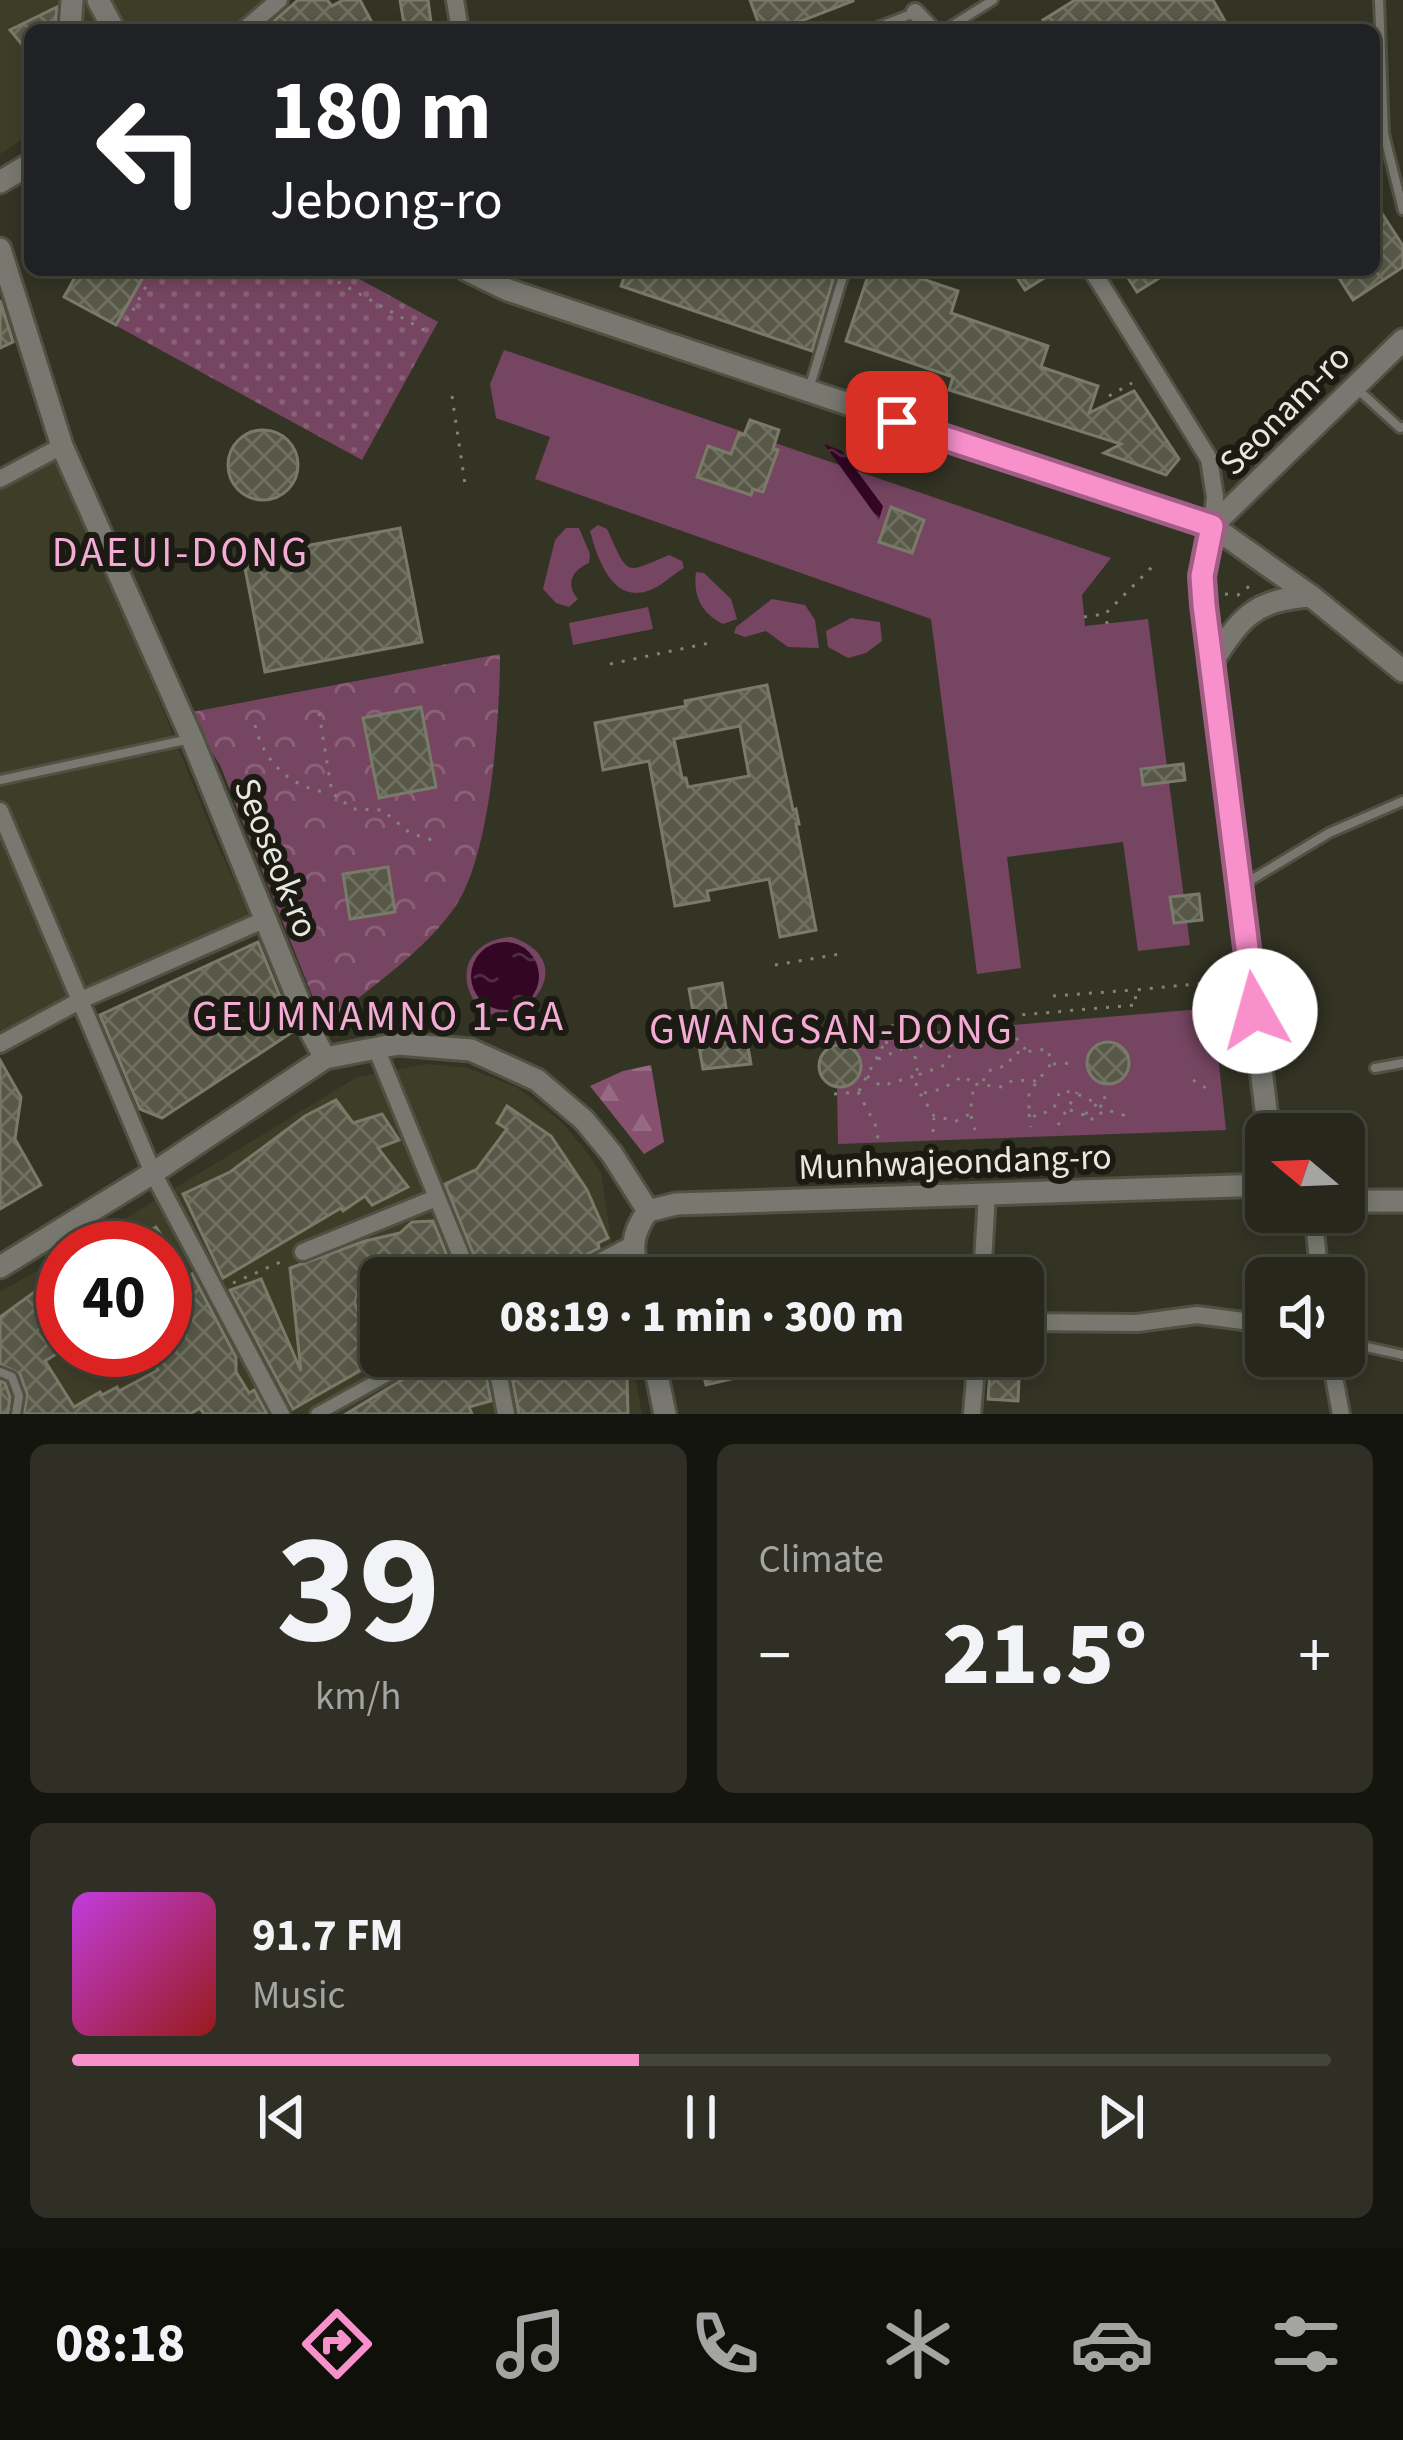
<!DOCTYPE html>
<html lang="en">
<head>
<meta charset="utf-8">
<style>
  body { margin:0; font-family:"Source Sans 3",sans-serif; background:#2f2f25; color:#f1f3f6; height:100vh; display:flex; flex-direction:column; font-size:45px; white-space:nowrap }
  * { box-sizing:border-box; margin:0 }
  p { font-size:39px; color:#a4a5a3 }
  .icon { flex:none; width:66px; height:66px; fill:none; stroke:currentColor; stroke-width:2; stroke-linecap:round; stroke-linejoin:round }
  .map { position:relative; height:1414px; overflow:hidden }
  .side { display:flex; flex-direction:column; gap:30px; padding:30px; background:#15150f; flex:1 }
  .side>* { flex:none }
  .guide { position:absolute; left:24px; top:24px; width:1356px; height:252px; border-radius:18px; box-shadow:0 6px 18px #0003,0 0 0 3px #43443b; background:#202124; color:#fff; overflow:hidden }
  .needle { width:78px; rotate:289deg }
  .fabs { position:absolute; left:1245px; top:1113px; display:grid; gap:24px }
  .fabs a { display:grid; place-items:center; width:120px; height:120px; border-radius:18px; background:#27271c; box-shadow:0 6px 18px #0003,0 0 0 3px #43443b; font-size:60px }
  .speed { position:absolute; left:36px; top:1221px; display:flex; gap:24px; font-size:60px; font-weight:700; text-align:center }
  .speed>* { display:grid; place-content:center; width:156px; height:156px; border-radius:50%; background:#27271c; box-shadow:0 6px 18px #0003,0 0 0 3px #43443b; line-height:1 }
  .speed .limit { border:18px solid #d22; background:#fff; color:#111 }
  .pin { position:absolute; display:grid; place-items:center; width:102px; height:102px; color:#fff; margin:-51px; border-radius:24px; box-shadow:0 6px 18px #0006 }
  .me { position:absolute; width:132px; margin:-66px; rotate:353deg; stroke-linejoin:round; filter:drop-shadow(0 0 9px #0008) }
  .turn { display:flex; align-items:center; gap:42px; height:252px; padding:0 48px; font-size:54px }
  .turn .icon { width:156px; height:156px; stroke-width:2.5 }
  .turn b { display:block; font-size:84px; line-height:102px }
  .big { font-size:90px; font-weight:800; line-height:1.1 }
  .side .card { flex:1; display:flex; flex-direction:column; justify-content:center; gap:18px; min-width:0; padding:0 42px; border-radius:18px; background:#2f2f25 }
  .side .dial { align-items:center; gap:0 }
  .dial b { font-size:156px; line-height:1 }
  .song { display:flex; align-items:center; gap:36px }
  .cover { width:144px; height:144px; border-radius:18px; background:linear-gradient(135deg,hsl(290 70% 55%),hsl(0 70% 35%)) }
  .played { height:12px; border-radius:6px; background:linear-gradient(90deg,#f890cc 45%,#43443b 45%) }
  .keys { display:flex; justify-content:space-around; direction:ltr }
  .heat { display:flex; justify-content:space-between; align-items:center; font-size:66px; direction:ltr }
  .side .tiles { flex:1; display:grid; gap:30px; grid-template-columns:1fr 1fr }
  .card:last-child { grid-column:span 2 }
  .trip { position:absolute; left:360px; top:1257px; width:684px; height:120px; border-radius:18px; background:#27271c; box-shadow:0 6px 18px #0003,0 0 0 3px #43443b; font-weight:800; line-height:120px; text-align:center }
  .menu { display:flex; height:192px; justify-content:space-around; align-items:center; background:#10100b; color:#a4a5a3 }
  .menu .icon { width:84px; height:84px }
  .menu .current { color:#f890cc }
  .menu b { font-size:54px; color:#f1f3f6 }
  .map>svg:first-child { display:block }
  .built { fill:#3e3e28 }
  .grass { fill:url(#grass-dots) }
  .forest { fill:url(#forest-firs) }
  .park { fill:url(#park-crowns) }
  .garden { fill:#764561; fill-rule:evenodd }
  .water { fill:url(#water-ripples) }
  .building { fill:url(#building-cross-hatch); stroke:#7a7a69; stroke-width:3; fill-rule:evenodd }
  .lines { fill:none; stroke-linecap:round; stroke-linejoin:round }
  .service-casing { stroke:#515143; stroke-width:14 }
  .pedestrian-casing { stroke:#515143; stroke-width:18 }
  .minor-casing { stroke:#515143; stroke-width:22 }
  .tertiary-casing { stroke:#515143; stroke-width:27 }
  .path { stroke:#828276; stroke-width:3; stroke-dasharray:3 9; stroke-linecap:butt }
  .service { stroke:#787871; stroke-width:8 }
  .pedestrian { stroke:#787871; stroke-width:12 }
  .minor { stroke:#787871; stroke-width:16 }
  .tertiary { stroke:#787871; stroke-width:21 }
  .route-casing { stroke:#a15e85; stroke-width:30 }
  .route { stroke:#f890cc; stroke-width:21 }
  .labels { text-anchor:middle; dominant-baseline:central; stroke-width:12; stroke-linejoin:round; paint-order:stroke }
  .street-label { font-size:36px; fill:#e8e8de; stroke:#1b1b14 }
  .quarter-label { font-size:42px; letter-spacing:3px; fill:#f4abd4; stroke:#1b1b14 }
</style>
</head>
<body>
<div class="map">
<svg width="1403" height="1414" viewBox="0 0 1403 1414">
  <defs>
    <pattern id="grass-dots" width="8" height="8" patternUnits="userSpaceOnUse" patternTransform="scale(3)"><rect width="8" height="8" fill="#764561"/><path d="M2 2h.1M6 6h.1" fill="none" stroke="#8a6077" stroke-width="1.8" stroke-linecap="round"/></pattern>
    <pattern id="forest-firs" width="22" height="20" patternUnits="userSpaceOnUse" patternTransform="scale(3)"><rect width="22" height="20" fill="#85516f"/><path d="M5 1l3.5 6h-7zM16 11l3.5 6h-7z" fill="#966a83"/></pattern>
    <pattern id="park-crowns" width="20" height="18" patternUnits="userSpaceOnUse" patternTransform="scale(3)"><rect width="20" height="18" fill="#764561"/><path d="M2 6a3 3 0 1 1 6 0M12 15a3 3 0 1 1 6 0" fill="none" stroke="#8a6077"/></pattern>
    <pattern id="water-ripples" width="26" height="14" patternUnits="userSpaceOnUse" patternTransform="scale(3)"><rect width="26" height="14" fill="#330624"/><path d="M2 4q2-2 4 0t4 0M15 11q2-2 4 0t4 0" fill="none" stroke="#512a43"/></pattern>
    <pattern id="building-cross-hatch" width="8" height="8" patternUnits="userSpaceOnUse" patternTransform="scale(3)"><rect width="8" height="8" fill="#585848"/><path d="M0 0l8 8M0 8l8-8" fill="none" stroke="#707062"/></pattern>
  </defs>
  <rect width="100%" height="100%" fill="#343425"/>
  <!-- built -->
  <g class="built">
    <path d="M 0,0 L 268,0 L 232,30 L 30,30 L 30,134 L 0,154 Z"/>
    <path d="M 61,457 L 214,837 L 250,916 L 61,1001 L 0,1033 L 0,487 Z"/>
    <path d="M 429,1064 L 468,1068 L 516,1087 L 559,1120 L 583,1147 L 601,1173 L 617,1278 L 381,1278 L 381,1356 L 631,1356 L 642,1414 L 0,1414 L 0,1292 L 63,1256 L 63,1350 L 165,1350 L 165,1248 L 77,1248 L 357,1077 Z"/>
  </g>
  <!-- grass -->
  <path class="grass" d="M 128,270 L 343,270 L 438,322 L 362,460 L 102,318 Z"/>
  <!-- forest -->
  <path class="forest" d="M 651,1065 L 664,1142 L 644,1154 L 590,1086 L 623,1071 Z"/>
  <!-- park -->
  <path class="park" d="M 500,654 C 500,717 491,855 455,907 C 422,954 368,989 324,1025 L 220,765 L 187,713 Z"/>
  <!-- garden -->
  <g class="garden">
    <path d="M 504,350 L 1111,558 L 1082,595 L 1085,626 L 1148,619 L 1190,945 L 1138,951 L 1123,842 L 1007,857 L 1021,968 L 977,974 L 931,619 L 535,479 L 550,437 L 496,418 L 490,384 Z"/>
    <path d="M 598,525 L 607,529 C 629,577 624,574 669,555 L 682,561 L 684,568 C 675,573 668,580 660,585 C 616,612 599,564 590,531 Z"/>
    <path d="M 566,528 L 579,528 L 590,554 L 589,563 C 572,570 565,584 578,599 L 569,607 L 556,603 L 543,589 L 555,540 Z"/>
    <path d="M 696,572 L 704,573 L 731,599 L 737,619 L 723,624 C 701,613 693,596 696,572 Z"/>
    <path d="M 772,599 L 805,605 L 815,620 L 819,648 L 788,647 L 766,631 L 745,637 L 734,633 L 736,627 Z"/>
    <path d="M 648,607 L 653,629 L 573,645 L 569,623 Z"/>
    <path d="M 851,618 L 880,622 L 882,641 L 866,653 L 848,658 L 828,647 L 826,631 Z"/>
    <path d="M 512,937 C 600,968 489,1062 468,987 C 460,957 485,938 512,937 ZM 500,943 L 539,975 C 536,1005 511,1018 484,1003 L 481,953 Z"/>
    <path d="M 1213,1008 L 1226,1130 L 838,1144 L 837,1087 L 856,1080 L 861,1066 C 859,1052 849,1044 835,1045 L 834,1040 Z"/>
  </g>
  <!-- water -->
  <g class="water">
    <path d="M 824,444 L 842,451 L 883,506 L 879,520 Z"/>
    <circle cx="505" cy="976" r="34"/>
  </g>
  <!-- building -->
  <g class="building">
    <path d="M 298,0 L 327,0 L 332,6 L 343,0 L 360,0 L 376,30 L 264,30 Z"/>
    <path d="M 400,0 L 428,0 L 432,30 L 405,30 Z"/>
    <path d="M 750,0 L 853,0 L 853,1 L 778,30 L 761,30 Z"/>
    <path d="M 1075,0 L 1213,0 L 1230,30 L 1049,30 L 1043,20 Z"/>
    <path d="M 57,7 L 55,30 L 30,30 L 30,54 L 10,30 Z"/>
    <path d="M 1374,201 L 1403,246 L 1403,267 L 1353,300 L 1334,270 L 1374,270 Z"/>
    <path d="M 79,270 L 147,270 L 116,325 L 64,297 Z"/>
    <path d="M 627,270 L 836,270 L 812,351 L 621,286 Z"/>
    <path d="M 870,270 L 896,270 L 958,291 L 951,313 L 1048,346 L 1041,367 L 1098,386 L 1089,413 L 1134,391 L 1179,459 L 1166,475 L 1104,453 L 1121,444 L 949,390 L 953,377 L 846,341 Z"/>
    <path d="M 1012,270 L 1057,270 L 1025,290 Z"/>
    <path d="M 1123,270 L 1172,270 L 1137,292 Z"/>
    <path d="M 0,300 L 13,342 L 0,348 Z"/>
    <path d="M 750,420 L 779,430 L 773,449 L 778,450 L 763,492 L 753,489 L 751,495 L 697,477 L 708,446 L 731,454 L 739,433 L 744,435 Z"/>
    <circle cx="263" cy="465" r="35"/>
    <path d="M 891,507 L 924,520 L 912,553 L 879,542 Z"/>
    <path d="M 400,528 L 422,642 L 265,672 L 243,558 Z"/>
    <path d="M 767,685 L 793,810 L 796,809 L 799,824 L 796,824 L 816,930 L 780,937 L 769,879 L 707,891 L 709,900 L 675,906 L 649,761 L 603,770 L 595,723 L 686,706 L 685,701 ZM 740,726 L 749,776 L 688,787 L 686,778 L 682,778 L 674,739 Z"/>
    <path d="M 421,707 L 436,787 L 379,798 L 363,718 Z"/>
    <path d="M 1183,764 L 1185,780 L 1143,785 L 1141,769 Z"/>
    <path d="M 388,867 L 395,912 L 350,919 L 343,874 Z"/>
    <path d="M 1199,894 L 1202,920 L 1174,923 L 1170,897 Z"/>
    <path d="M 258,942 L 294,1031 L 162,1118 L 140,1109 L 100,1015 Z"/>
    <path d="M 722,983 L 730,1033 L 745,1030 L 751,1064 L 703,1069 L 689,989 Z"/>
    <circle cx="1108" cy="1063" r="21"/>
    <circle cx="840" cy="1066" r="21"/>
    <path d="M 0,1060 L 21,1097 L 15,1139 L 41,1185 L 0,1209 Z"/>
    <path d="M 336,1100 L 353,1123 L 382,1114 L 399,1140 L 378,1148 L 408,1187 L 372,1205 L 365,1196 L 343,1211 L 341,1208 L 223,1278 L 183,1194 L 230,1172 L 305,1116 Z"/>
    <path d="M 507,1106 L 551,1136 L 587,1190 L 608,1238 L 598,1243 L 599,1248 L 559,1269 L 555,1278 L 483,1278 L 445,1184 L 477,1169 L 507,1129 L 497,1123 Z"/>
    <path d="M 433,1221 L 456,1278 L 381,1278 L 381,1324 L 369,1295 L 357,1295 L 355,1304 L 377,1361 L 293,1409 L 230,1290 L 261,1279 L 301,1371 L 290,1268 L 365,1241 L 400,1233 L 412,1222 Z"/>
    <path d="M 156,1227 L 187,1276 L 192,1274 L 236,1357 L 236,1372 L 249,1393 L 254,1390 L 267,1414 L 204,1414 L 200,1408 L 190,1414 L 24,1414 L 27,1394 L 20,1374 L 0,1364 L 0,1317 L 63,1271 L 63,1350 L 45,1361 L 74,1407 L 100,1392 L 102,1395 L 117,1387 L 119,1391 L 158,1370 L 150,1355 L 165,1350 L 186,1335 L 165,1295 L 165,1248 L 122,1248 Z"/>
    <path d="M 441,1356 L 482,1356 L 491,1401 L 469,1407 L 472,1414 L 346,1414 Z"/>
    <path d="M 550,1356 L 552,1371 L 581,1367 L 581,1358 L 588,1356 L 621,1356 L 627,1378 L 628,1414 L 519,1414 L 508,1357 Z"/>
    <path d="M 699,1356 L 803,1356 L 803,1362 L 706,1385 Z"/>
    <path d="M 991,1356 L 1020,1356 L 1018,1401 L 988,1399 Z"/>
    <path d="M 0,1381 L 5,1383 L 10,1397 L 8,1414 L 0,1414 Z"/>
  </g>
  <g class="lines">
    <defs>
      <g id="service">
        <path d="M 1379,0 L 1384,134 L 1403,210"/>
        <path d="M 870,30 L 914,13"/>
        <path d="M 945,30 L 993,0"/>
        <path d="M 1355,387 L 1400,428 L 1403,427"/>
        <path d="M 809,389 L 845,270"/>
        <path d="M 0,780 L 190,739"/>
        <path d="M 1241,886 L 1329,833 L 1403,801"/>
        <path d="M 1375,1068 L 1403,1063"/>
        <path d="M 363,1301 L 381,1347"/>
        <path d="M 1344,1342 L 1403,1355"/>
        <path d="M 384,1356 L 391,1372"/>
        <path d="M 0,1372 L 12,1377 L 19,1396 L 16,1414"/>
      </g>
      <g id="pedestrian">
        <path d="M 565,1278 L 631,1243"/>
        <path d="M 317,1414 L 422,1356"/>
      </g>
      <g id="minor">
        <path d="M 455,0 L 460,30"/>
        <path d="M 915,12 L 932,30"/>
        <path d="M 244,30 L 279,0"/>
        <path d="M 1092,270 L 1209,459 L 1215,497 L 1212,526"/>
        <path d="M 0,479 L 62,446"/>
        <path d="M 0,811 L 153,1173 L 281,1414"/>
        <path d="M 0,1044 L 81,1000 L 266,919"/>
        <path d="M 376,1048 L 470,1278"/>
        <path d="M 1313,1212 L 1320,1278"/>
        <path d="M 303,1252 L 436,1198"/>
        <path d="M 982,1278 L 987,1194"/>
        <path d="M 1023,1322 L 1137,1323 L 1197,1315 L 1266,1324"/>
        <path d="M 495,1356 L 506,1414"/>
        <path d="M 1330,1356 L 1341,1414"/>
        <path d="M 972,1414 L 977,1356"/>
      </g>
      <g id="tertiary">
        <path d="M 98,0 L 114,30"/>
        <path d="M 70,30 L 72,0"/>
        <path d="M 0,182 L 30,164"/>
        <path d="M 0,249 L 62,446 L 192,739 L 312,1034 L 325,1058"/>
        <path d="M 467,270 L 508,290 L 1212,526 L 1311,596 L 1403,671"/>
        <path d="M 1212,526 L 1202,576 L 1204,605 L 1269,1134"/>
        <path d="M 1212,526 L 1403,340"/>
        <path d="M 1210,665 C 1241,618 1252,600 1311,596"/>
        <path d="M 1344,1201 L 1403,1201"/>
        <path d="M 648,1211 L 676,1204 L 1266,1185"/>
        <path d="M 0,1267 L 153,1173 L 325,1058 L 398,1044 L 471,1050 L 537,1080 L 584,1120 L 612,1154 L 648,1211"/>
        <path d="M 638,1278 C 632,1250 630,1235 648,1211"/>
        <path d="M 653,1356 L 665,1414"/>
      </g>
    </defs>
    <!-- service casing -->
    <use href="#service" class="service-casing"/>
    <!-- pedestrian casing -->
    <use href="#pedestrian" class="pedestrian-casing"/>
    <!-- minor casing -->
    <use href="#minor" class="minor-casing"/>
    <!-- tertiary casing -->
    <use href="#tertiary" class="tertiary-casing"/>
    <!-- path -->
    <g class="path">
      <path d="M 317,270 L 431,334"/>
      <path d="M 127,321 L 155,270"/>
      <path d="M 452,396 L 465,484"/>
      <path d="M 1109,396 L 1132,383"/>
      <path d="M 1225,594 L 1238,595 L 1252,584"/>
      <path d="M 1084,617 L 1104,614"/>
      <path d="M 1107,624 L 1106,613 L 1152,567"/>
      <path d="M 610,664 L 714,642"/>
      <path d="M 319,713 L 332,793 L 353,809 L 382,810 L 410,833 L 432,840"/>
      <path d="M 255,725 C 264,763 291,788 330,793"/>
      <path d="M 775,965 L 846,953"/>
      <path d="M 1053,996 L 1134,990"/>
      <path d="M 831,1031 L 1136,1005 L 1135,990 L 1215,982"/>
      <path d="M 1016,1038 L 1026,1050"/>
      <path d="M 885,1042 L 914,1049 L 942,1037 L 950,1041 L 952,1051 L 945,1065 L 918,1075 L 916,1087 L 934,1116 L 956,1121 L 970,1114 L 974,1084 L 1003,1087 L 1013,1080 L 1039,1081"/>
      <path d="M 878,1059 L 902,1049"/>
      <path d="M 1053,1064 L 1071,1063"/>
      <path d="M 867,1076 L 881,1086 L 918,1075 L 914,1050"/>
      <path d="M 1193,1080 L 1208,1089"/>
      <path d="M 983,1081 L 988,1071 L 1008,1065 L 1014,1053 L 1048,1049 L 1051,1064 L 1029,1092 L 1029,1112 L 1036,1117 L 1054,1108 L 1060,1091 C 1088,1092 1098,1110 1124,1115 L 1128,1109"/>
      <path d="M 859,1091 L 885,1042 L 886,1029"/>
      <path d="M 924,1093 L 942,1089 L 963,1076 L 973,1083"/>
      <path d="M 834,1094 L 858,1092 L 875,1124 L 879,1143"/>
      <path d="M 1070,1110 L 1084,1115 L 1085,1124"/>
      <path d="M 1102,1112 L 1094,1120 L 1084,1115 L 1110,1093"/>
      <path d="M 1029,1114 L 1031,1127"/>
      <path d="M 971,1116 L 975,1130"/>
      <path d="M 1058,1125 L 1077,1092"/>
      <path d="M 933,1132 L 934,1118"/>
      <path d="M 233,1283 L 285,1260"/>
    </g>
    <!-- service -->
    <use href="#service" class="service"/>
    <!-- pedestrian -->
    <use href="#pedestrian" class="pedestrian"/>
    <!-- minor -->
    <use href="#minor" class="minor"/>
    <!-- tertiary -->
    <use href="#tertiary" class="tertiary"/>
  </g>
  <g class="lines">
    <defs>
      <path id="route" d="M 897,422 L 1212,526 L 1202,576 L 1204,605 L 1255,1011"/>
    </defs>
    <!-- route casing -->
    <use href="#route" class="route-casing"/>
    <!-- route -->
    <use href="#route" class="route"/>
  </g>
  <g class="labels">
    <!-- street labels -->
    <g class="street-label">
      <text transform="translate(1285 410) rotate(-45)">Seonam-ro</text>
      <text transform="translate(276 858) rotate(68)">Seoseok-ro</text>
      <text transform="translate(955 1162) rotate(-2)">Munhwajeondang-ro</text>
    </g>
    <!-- quarter labels -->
    <g class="quarter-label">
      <text x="181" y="553">DAEUI-DONG</text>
      <text x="379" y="1017">GEUMNAMNO 1-GA</text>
      <text x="832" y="1030">GWANGSAN-DONG</text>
    </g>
  </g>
</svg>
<div class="fabs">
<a><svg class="needle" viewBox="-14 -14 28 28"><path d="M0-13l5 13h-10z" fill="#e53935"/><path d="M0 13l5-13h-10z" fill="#a4a5a3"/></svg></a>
<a><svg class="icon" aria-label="sound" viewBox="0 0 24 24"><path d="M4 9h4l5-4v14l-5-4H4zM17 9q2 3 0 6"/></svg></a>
</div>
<div class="speed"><div class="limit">40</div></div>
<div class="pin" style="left:897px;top:422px;background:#d93025"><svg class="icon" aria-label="arrive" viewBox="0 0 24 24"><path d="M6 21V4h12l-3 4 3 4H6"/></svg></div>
<svg class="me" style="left:1255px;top:1011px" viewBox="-20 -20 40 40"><circle r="19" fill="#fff"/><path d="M0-13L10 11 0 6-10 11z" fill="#f890cc"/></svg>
<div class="trip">08:19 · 1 min · 300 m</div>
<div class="guide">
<div class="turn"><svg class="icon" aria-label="left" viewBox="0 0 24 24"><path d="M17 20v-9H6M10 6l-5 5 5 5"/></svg><div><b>180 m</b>Jebong-ro</div></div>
</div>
</div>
<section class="side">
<div class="tiles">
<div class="card dial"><b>39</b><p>km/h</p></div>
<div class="card"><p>Climate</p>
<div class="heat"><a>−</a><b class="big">21.5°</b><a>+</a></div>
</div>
<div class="card">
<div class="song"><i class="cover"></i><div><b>91.7 FM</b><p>Music</p></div></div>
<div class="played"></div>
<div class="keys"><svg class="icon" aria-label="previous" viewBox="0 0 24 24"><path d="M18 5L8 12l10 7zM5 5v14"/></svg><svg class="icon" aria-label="pause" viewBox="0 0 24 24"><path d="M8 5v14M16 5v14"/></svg><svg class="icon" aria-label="next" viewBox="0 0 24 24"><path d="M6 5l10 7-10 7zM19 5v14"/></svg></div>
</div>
</div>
</section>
<nav class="menu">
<b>08:18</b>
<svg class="icon current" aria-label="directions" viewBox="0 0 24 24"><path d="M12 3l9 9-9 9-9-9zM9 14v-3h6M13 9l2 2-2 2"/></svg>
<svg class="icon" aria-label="music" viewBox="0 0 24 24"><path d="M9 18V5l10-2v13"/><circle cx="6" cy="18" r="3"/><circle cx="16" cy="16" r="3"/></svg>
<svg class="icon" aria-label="phone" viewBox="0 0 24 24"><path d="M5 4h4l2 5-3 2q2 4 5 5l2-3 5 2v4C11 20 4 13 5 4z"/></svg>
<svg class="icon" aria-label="climate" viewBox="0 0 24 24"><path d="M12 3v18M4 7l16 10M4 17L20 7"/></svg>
<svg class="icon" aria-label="car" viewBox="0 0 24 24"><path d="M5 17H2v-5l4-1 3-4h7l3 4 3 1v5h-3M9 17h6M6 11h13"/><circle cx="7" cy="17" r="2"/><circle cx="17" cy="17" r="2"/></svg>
<svg class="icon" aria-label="filters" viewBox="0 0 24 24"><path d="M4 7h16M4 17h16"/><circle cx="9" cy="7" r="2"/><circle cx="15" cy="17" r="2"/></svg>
</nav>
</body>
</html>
